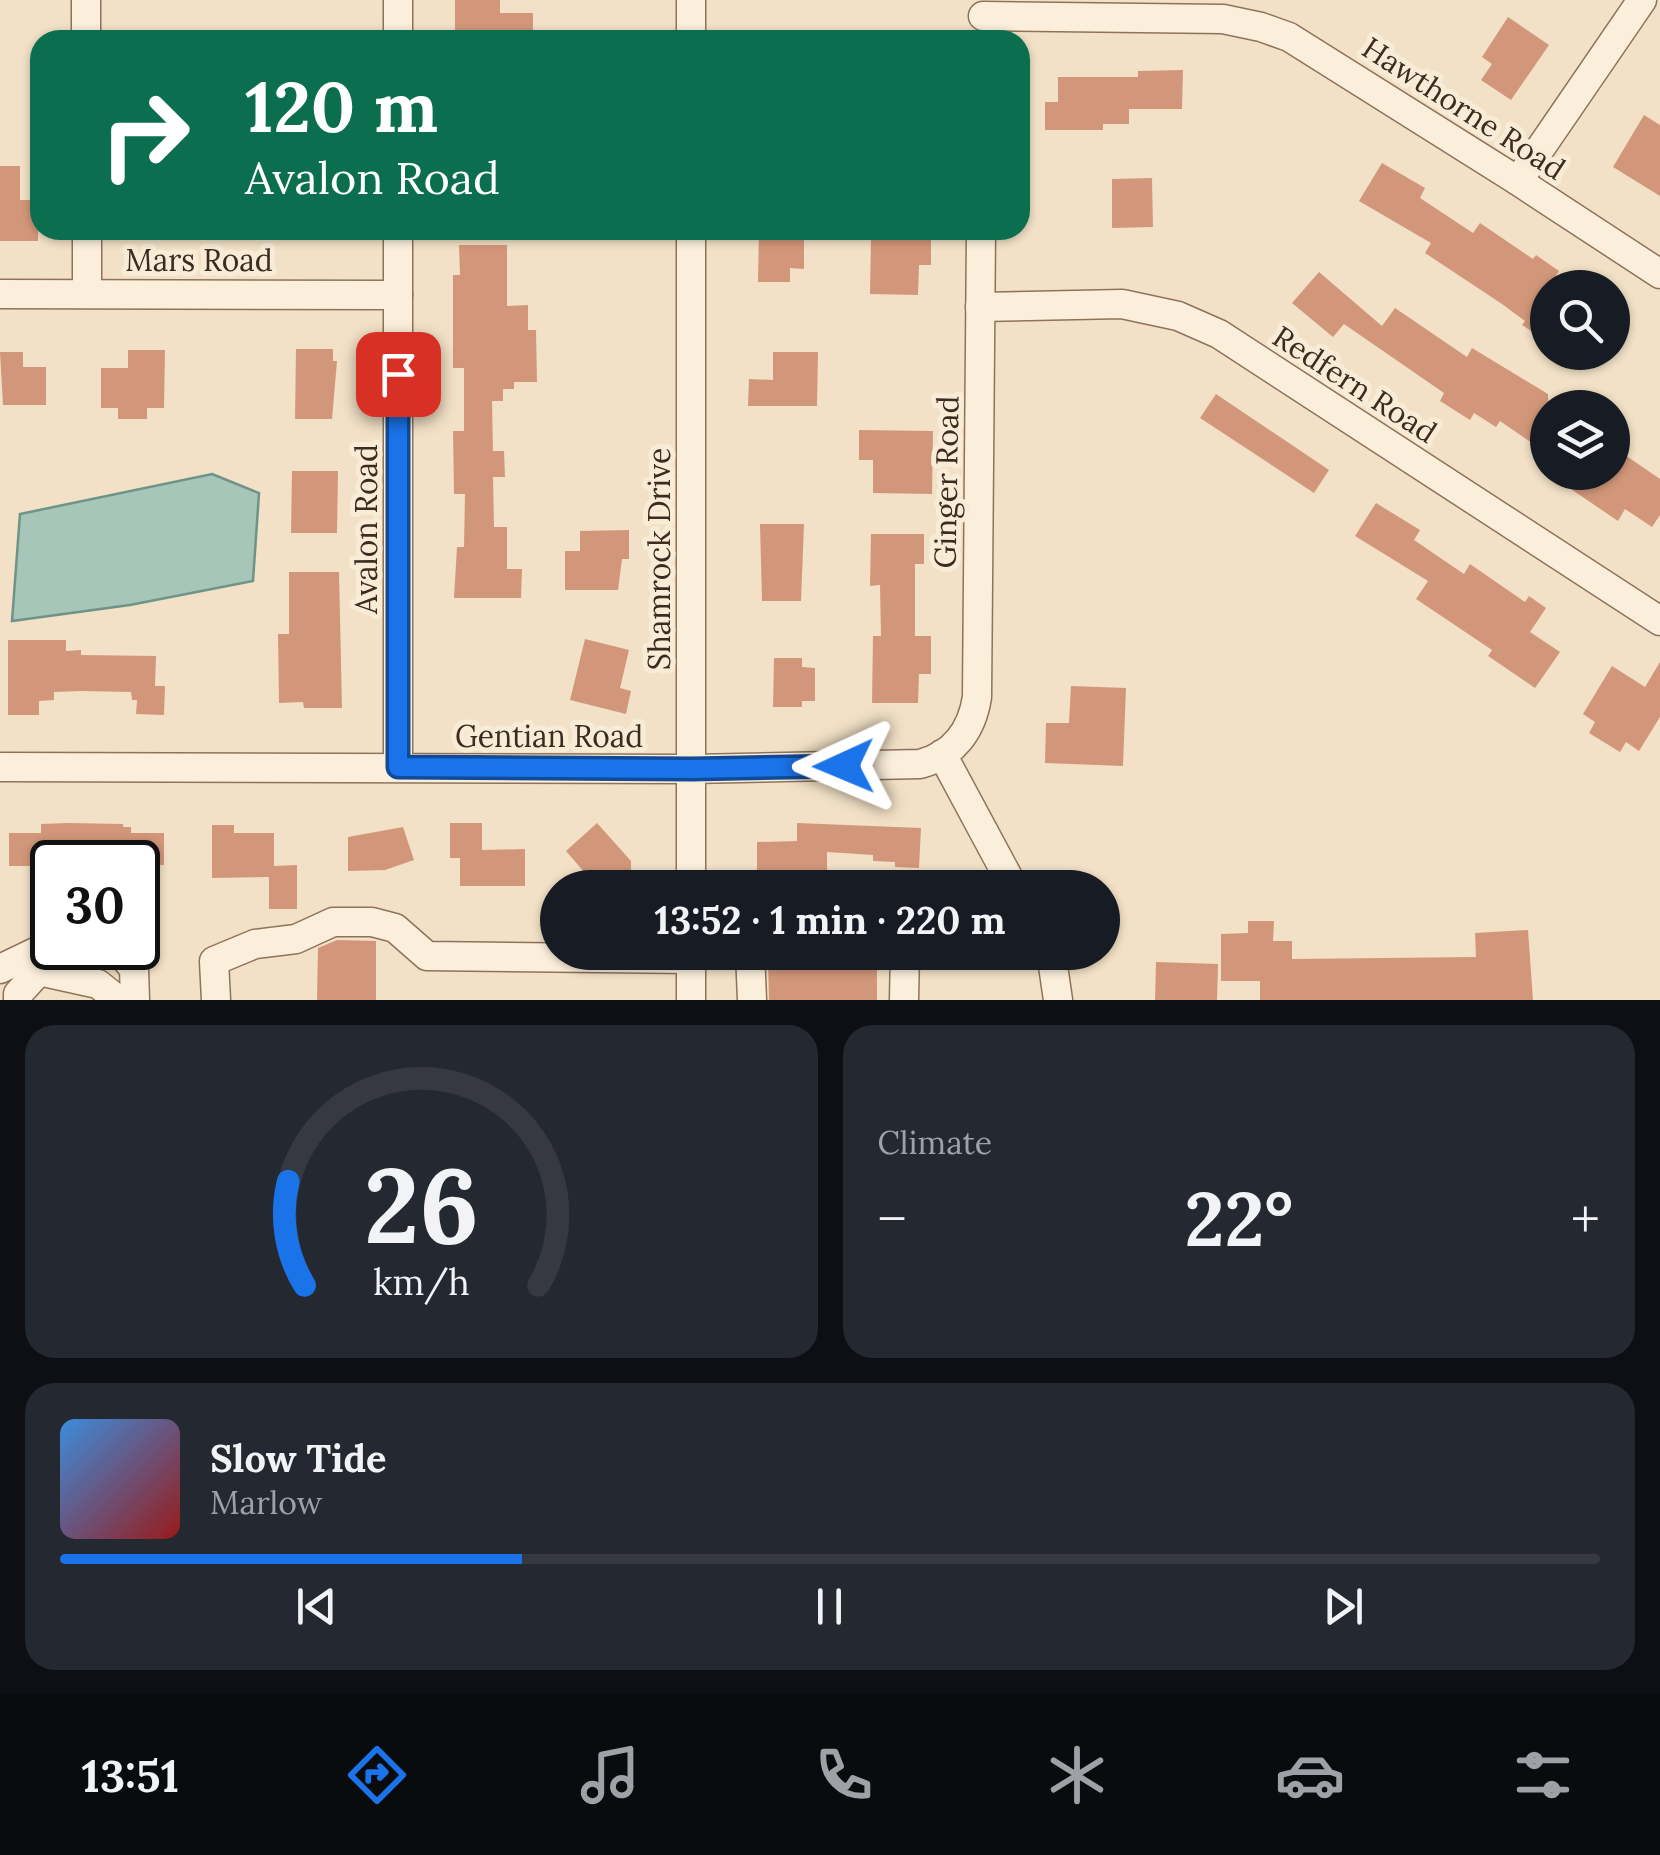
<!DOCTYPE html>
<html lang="en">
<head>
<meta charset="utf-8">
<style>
  body { margin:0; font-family:Lora,serif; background:#242831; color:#f1f3f6; height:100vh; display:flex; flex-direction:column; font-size:38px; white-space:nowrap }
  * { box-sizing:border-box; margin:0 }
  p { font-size:32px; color:#9ea1a6 }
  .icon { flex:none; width:55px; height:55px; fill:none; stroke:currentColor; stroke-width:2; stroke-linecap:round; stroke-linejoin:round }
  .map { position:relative; height:1000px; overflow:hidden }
  .sheet { display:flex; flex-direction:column; gap:25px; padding:25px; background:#0d0f14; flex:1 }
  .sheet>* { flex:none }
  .top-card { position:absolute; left:30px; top:30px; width:1000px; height:210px; border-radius:30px; box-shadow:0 2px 8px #0004; background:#0b6e4f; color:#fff; overflow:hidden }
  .buttons { position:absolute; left:1530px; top:270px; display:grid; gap:20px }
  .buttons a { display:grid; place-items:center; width:100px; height:100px; border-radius:50%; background:#171b24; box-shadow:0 2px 8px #0004; font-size:50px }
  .speed { position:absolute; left:30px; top:840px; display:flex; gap:20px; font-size:50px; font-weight:700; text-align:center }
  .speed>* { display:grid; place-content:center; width:130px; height:130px; border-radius:50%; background:#171b24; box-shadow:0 2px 8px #0004; line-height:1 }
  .speed .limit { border:5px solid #111; border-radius:15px; background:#fff; color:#111 }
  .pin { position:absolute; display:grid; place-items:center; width:85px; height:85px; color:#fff; margin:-42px; border-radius:20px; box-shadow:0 5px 15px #0006 }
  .me { position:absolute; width:110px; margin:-55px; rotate:269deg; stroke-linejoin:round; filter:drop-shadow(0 0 8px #0008) }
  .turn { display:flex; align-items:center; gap:35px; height:210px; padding:0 50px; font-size:45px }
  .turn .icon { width:130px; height:130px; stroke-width:2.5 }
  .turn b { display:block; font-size:70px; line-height:85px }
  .big { font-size:75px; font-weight:700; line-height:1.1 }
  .sheet .card { flex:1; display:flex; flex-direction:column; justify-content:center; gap:15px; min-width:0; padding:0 35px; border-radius:30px; background:#242831 }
  .sheet .dial { align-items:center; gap:0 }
  .dial svg { height:260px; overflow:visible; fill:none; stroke:#363941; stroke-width:7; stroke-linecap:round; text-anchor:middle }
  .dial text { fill:#f1f3f6; stroke:none }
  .song { display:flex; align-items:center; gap:30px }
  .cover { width:120px; height:120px; border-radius:15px; background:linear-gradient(135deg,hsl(210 70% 55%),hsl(0 70% 35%)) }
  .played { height:10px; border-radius:5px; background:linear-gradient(90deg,#1a73e8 30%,#363941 30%) }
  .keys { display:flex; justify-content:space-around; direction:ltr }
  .heat { display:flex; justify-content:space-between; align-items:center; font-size:55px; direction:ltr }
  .sheet .tiles { flex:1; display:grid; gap:25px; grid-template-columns:1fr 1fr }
  .card:last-child { grid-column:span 2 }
  .trip { position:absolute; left:540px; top:870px; width:580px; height:100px; border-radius:50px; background:#171b24; box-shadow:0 2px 8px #0004; font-weight:700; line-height:100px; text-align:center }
  .tabs { display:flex; height:160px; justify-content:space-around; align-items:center; background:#090b0e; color:#9ea1a6 }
  .tabs .icon { width:70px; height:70px }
  .tabs .current { color:#1a73e8 }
  .tabs b { font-size:45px; color:#f1f3f6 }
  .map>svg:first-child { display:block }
  .water { fill:#a8c5ba; stroke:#6e9488; stroke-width:2.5 }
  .building { fill:#d2977a }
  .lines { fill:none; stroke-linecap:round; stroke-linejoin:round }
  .minor-casing { stroke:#8f725a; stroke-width:31 }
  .minor { stroke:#fbefdb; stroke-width:28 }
  .route-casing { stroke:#114b97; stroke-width:25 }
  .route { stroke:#1a73e8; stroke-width:18 }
  .labels { text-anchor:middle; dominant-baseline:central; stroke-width:10; stroke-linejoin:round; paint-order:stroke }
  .street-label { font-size:30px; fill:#3e2b1f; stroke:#f8ecd7 }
</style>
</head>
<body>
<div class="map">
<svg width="1660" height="1000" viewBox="0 0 1660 1000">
  <rect width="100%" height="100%" fill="#f2e1c6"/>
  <!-- water -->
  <path class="water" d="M 212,474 L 259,493 L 253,581 L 130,605 L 12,621 L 20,514 Z"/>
  <!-- building -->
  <g class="building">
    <path d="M 455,0 L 500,0 L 500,13 L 533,13 L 533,40 L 462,40 L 462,32 L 455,32 Z"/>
    <path d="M 1508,17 L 1549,45 L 1511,100 L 1481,80 L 1492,64 L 1482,57 Z"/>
    <path d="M 1183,70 L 1182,109 L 1129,109 L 1129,124 L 1103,124 L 1103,130 L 1045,130 L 1045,102 L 1058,102 L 1058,77 L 1138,77 L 1138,71 Z"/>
    <path d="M 1644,115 L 1660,125 L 1660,196 L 1613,167 Z"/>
    <path d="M 1382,163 L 1425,188 L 1420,198 L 1473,233 L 1480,223 L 1533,259 L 1536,255 L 1559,271 L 1548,288 L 1548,342 L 1522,325 L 1525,321 L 1502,304 L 1425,253 L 1431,243 L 1359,201 Z"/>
    <path d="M 0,166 L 20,166 L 20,200 L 38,200 L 38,241 L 0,241 Z"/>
    <path d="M 1152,178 L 1153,227 L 1112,228 L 1112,179 Z"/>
    <path d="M 759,230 L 791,230 L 791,236 L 804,236 L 804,269 L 790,268 L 790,282 L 758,282 Z"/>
    <path d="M 871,237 L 931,238 L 931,265 L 919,265 L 918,295 L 870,294 Z"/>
    <path d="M 459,245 L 507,245 L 507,306 L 528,305 L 528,330 L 536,330 L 537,382 L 514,382 L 514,389 L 503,389 L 503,401 L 492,401 L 493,451 L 504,451 L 505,477 L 493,477 L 494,527 L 507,527 L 507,569 L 522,569 L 521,598 L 454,598 L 457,547 L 464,547 L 465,494 L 454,494 L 453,431 L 464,431 L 464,368 L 453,368 L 453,275 L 460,275 Z"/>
    <path d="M 1319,272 L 1382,326 L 1395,308 L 1467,357 L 1472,348 L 1548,394 L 1548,454 L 1500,421 L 1496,427 L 1474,413 L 1470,420 L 1440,401 L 1444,393 L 1344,324 L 1333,337 L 1292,303 Z"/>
    <path d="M 296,349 L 333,349 L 333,361 L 337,361 L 332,419 L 295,419 Z"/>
    <path d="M 128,350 L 165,350 L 164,408 L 147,408 L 147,419 L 118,419 L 118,408 L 101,408 L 101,368 L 128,368 Z"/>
    <path d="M 0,352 L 23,352 L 23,367 L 46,367 L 46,405 L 3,405 Z"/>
    <path d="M 773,352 L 818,352 L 817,406 L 748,406 L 749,379 L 773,380 Z"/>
    <path d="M 1216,394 L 1329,470 L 1314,493 L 1200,418 Z"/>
    <path d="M 859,430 L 933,431 L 932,494 L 873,493 L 873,460 L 859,460 Z"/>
    <path d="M 1625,455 L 1660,479 L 1660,515 L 1652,527 L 1625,509 L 1618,521 L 1546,472 L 1613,472 Z"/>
    <path d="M 292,471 L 338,471 L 337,533 L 291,533 Z"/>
    <path d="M 1376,503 L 1420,530 L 1414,540 L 1464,574 L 1470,564 L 1525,602 L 1529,596 L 1546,608 L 1530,632 L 1560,652 L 1535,688 L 1488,656 L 1492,650 L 1416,599 L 1428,581 L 1355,536 Z"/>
    <path d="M 760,524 L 804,524 L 801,601 L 762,601 Z"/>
    <path d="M 629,530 L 629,559 L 622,559 L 618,590 L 565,590 L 565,551 L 580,551 L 580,531 Z"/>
    <path d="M 871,534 L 924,534 L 924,564 L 915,564 L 915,636 L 931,636 L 931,674 L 919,674 L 918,703 L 872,703 L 873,636 L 881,636 L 880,585 L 870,586 Z"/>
    <path d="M 289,572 L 339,572 L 342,708 L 304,708 L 303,702 L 279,703 L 278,634 L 289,634 Z"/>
    <path d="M 585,639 L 629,650 L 620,688 L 631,691 L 626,714 L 570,700 Z"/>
    <path d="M 8,640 L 66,640 L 66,651 L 81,650 L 81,655 L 156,656 L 155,686 L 165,686 L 164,715 L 136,714 L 137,700 L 132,700 L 131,692 L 81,691 L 54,692 L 54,700 L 39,701 L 39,715 L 8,715 Z"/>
    <path d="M 774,658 L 802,658 L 802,667 L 815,668 L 815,701 L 802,701 L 802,707 L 773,707 Z"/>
    <path d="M 1660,662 L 1660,717 L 1639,751 L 1626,742 L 1620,752 L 1589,733 L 1595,722 L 1583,714 L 1612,666 L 1645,687 Z"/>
    <path d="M 1071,686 L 1126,688 L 1123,766 L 1045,763 L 1046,723 L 1069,723 Z"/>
    <path d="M 69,823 L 123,824 L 123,827 L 131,827 L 131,833 L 164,833 L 164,865 L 52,862 L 52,866 L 9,866 L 9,833 L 41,833 L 41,824 Z"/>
    <path d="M 450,823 L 482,823 L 482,850 L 525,849 L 525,886 L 460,886 L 460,858 L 450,858 Z"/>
    <path d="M 597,823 L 631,861 L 631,888 L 598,888 L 566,851 Z"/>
    <path d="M 797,823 L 921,828 L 919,868 L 895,867 L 895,862 L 873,861 L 873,855 L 827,852 L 827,888 L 771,888 L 771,876 L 757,875 L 757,842 L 797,841 Z"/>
    <path d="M 212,825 L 234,825 L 234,833 L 274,833 L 274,866 L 297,865 L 297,909 L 269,909 L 269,877 L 212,878 Z"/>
    <path d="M 403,827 L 414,860 L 385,870 L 348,871 L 348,837 Z"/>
    <path d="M 1248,921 L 1274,921 L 1273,941 L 1292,941 L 1292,959 L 1476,957 L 1475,933 L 1528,930 L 1533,1000 L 1260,1000 L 1260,981 L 1221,981 L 1221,934 L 1248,933 Z"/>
    <path d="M 337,940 L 376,941 L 376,1000 L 317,1000 L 318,948 Z"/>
    <path d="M 840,958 L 840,969 L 877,969 L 877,1000 L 769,1000 L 768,959 Z"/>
    <path d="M 1156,962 L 1218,964 L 1217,1000 L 1155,1000 Z"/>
  </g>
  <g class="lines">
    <defs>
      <g id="minor">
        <path d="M 86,0 L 86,40"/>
        <path d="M 398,0 L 398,40"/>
        <path d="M 983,16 L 1223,19 L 1261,27 L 1289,37 L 1518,181 L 1660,274"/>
        <path d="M 691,40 L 691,0"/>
        <path d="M 1518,181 L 1642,0"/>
        <path d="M 87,230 L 87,293"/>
        <path d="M 691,230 L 691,888"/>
        <path d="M 0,294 L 398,295"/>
        <path d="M 980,307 L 1122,304 L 1178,316 L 1219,334 L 1660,621"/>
        <path d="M 942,754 L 1014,888"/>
        <path d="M 0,767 L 692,769 L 920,764 C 954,755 972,730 977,697 L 981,230"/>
        <path d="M 398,767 L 398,230"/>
        <path d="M 117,948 L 134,969 L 135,1000"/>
        <path d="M 750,952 L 752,1000"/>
        <path d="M 1051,952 L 1058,1000"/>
        <path d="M 0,969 L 52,944"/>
        <path d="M 18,1000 L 18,994 L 39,971 L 98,984 L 118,1000"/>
        <path d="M 216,1000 L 214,961 L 255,944 L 296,939 L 333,922 L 372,922 L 395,928 L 427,956 L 691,959"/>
        <path d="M 691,1000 L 691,952"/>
        <path d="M 904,1000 L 905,952"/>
      </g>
    </defs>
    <!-- minor casing -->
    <use href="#minor" class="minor-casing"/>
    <!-- minor -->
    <use href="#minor" class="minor"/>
  </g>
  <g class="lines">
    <defs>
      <path id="route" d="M 398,374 L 398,767 L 692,769 L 844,766"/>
    </defs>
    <!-- route casing -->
    <use href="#route" class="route-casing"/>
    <!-- route -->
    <use href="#route" class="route"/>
  </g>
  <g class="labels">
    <!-- street labels -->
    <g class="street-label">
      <text transform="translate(1464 108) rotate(33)">Hawthorne Road</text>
      <text x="199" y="260">Mars Road</text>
      <text transform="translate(1355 384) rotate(33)">Redfern Road</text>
      <text transform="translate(946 482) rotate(-89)">Ginger Road</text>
      <text transform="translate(366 529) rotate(-90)">Avalon Road</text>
      <text transform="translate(659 559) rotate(-90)">Shamrock Drive</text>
      <text x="549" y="736">Gentian Road</text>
    </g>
  </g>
</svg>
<div class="buttons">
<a><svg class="icon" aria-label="search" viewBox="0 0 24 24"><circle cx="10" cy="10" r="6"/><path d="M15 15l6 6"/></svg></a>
<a><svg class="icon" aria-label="layers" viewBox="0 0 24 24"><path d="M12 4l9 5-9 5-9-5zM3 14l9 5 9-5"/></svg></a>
</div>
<div class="speed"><div class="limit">30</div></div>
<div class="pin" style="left:398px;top:374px;background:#d93025"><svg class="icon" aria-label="arrive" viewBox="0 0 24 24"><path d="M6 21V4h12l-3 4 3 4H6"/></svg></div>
<svg class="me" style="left:844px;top:766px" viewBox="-20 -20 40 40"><path d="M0-17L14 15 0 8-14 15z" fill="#1a73e8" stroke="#fff" stroke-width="4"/></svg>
<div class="trip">13:52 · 1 min · 220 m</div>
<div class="top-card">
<div class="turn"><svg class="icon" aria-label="right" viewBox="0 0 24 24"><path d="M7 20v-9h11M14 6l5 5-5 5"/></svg><div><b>120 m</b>Avalon Road</div></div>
</div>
</div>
<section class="sheet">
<div class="tiles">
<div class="card dial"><svg viewBox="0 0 100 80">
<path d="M14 69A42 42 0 1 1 86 69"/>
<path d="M14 69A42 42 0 0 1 9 37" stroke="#1a73e8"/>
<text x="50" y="56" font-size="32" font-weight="700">26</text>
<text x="50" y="72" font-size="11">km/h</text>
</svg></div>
<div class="card"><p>Climate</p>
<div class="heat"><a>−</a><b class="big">22°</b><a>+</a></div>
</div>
<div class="card">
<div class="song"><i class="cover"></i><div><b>Slow Tide</b><p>Marlow</p></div></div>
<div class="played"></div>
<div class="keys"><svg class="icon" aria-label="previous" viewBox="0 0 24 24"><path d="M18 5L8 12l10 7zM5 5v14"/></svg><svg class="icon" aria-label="pause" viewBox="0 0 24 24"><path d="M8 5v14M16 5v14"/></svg><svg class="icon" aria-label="next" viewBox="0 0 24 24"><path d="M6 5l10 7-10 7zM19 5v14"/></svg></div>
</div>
</div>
</section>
<nav class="tabs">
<b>13:51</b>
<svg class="icon current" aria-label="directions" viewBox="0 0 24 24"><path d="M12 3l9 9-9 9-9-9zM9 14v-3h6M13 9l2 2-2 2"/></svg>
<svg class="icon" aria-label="music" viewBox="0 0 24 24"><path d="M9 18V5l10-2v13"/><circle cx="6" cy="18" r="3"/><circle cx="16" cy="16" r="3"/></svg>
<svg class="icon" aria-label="phone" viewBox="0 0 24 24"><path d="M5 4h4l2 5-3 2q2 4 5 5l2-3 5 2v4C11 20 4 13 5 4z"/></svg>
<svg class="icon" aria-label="climate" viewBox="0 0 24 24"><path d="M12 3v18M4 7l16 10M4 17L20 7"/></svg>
<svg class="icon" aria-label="car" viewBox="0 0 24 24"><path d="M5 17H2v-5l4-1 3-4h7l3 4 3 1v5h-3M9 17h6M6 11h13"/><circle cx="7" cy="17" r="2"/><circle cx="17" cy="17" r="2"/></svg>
<svg class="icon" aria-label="filters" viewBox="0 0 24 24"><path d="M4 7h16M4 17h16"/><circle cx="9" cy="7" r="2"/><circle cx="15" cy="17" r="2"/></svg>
</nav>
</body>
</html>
